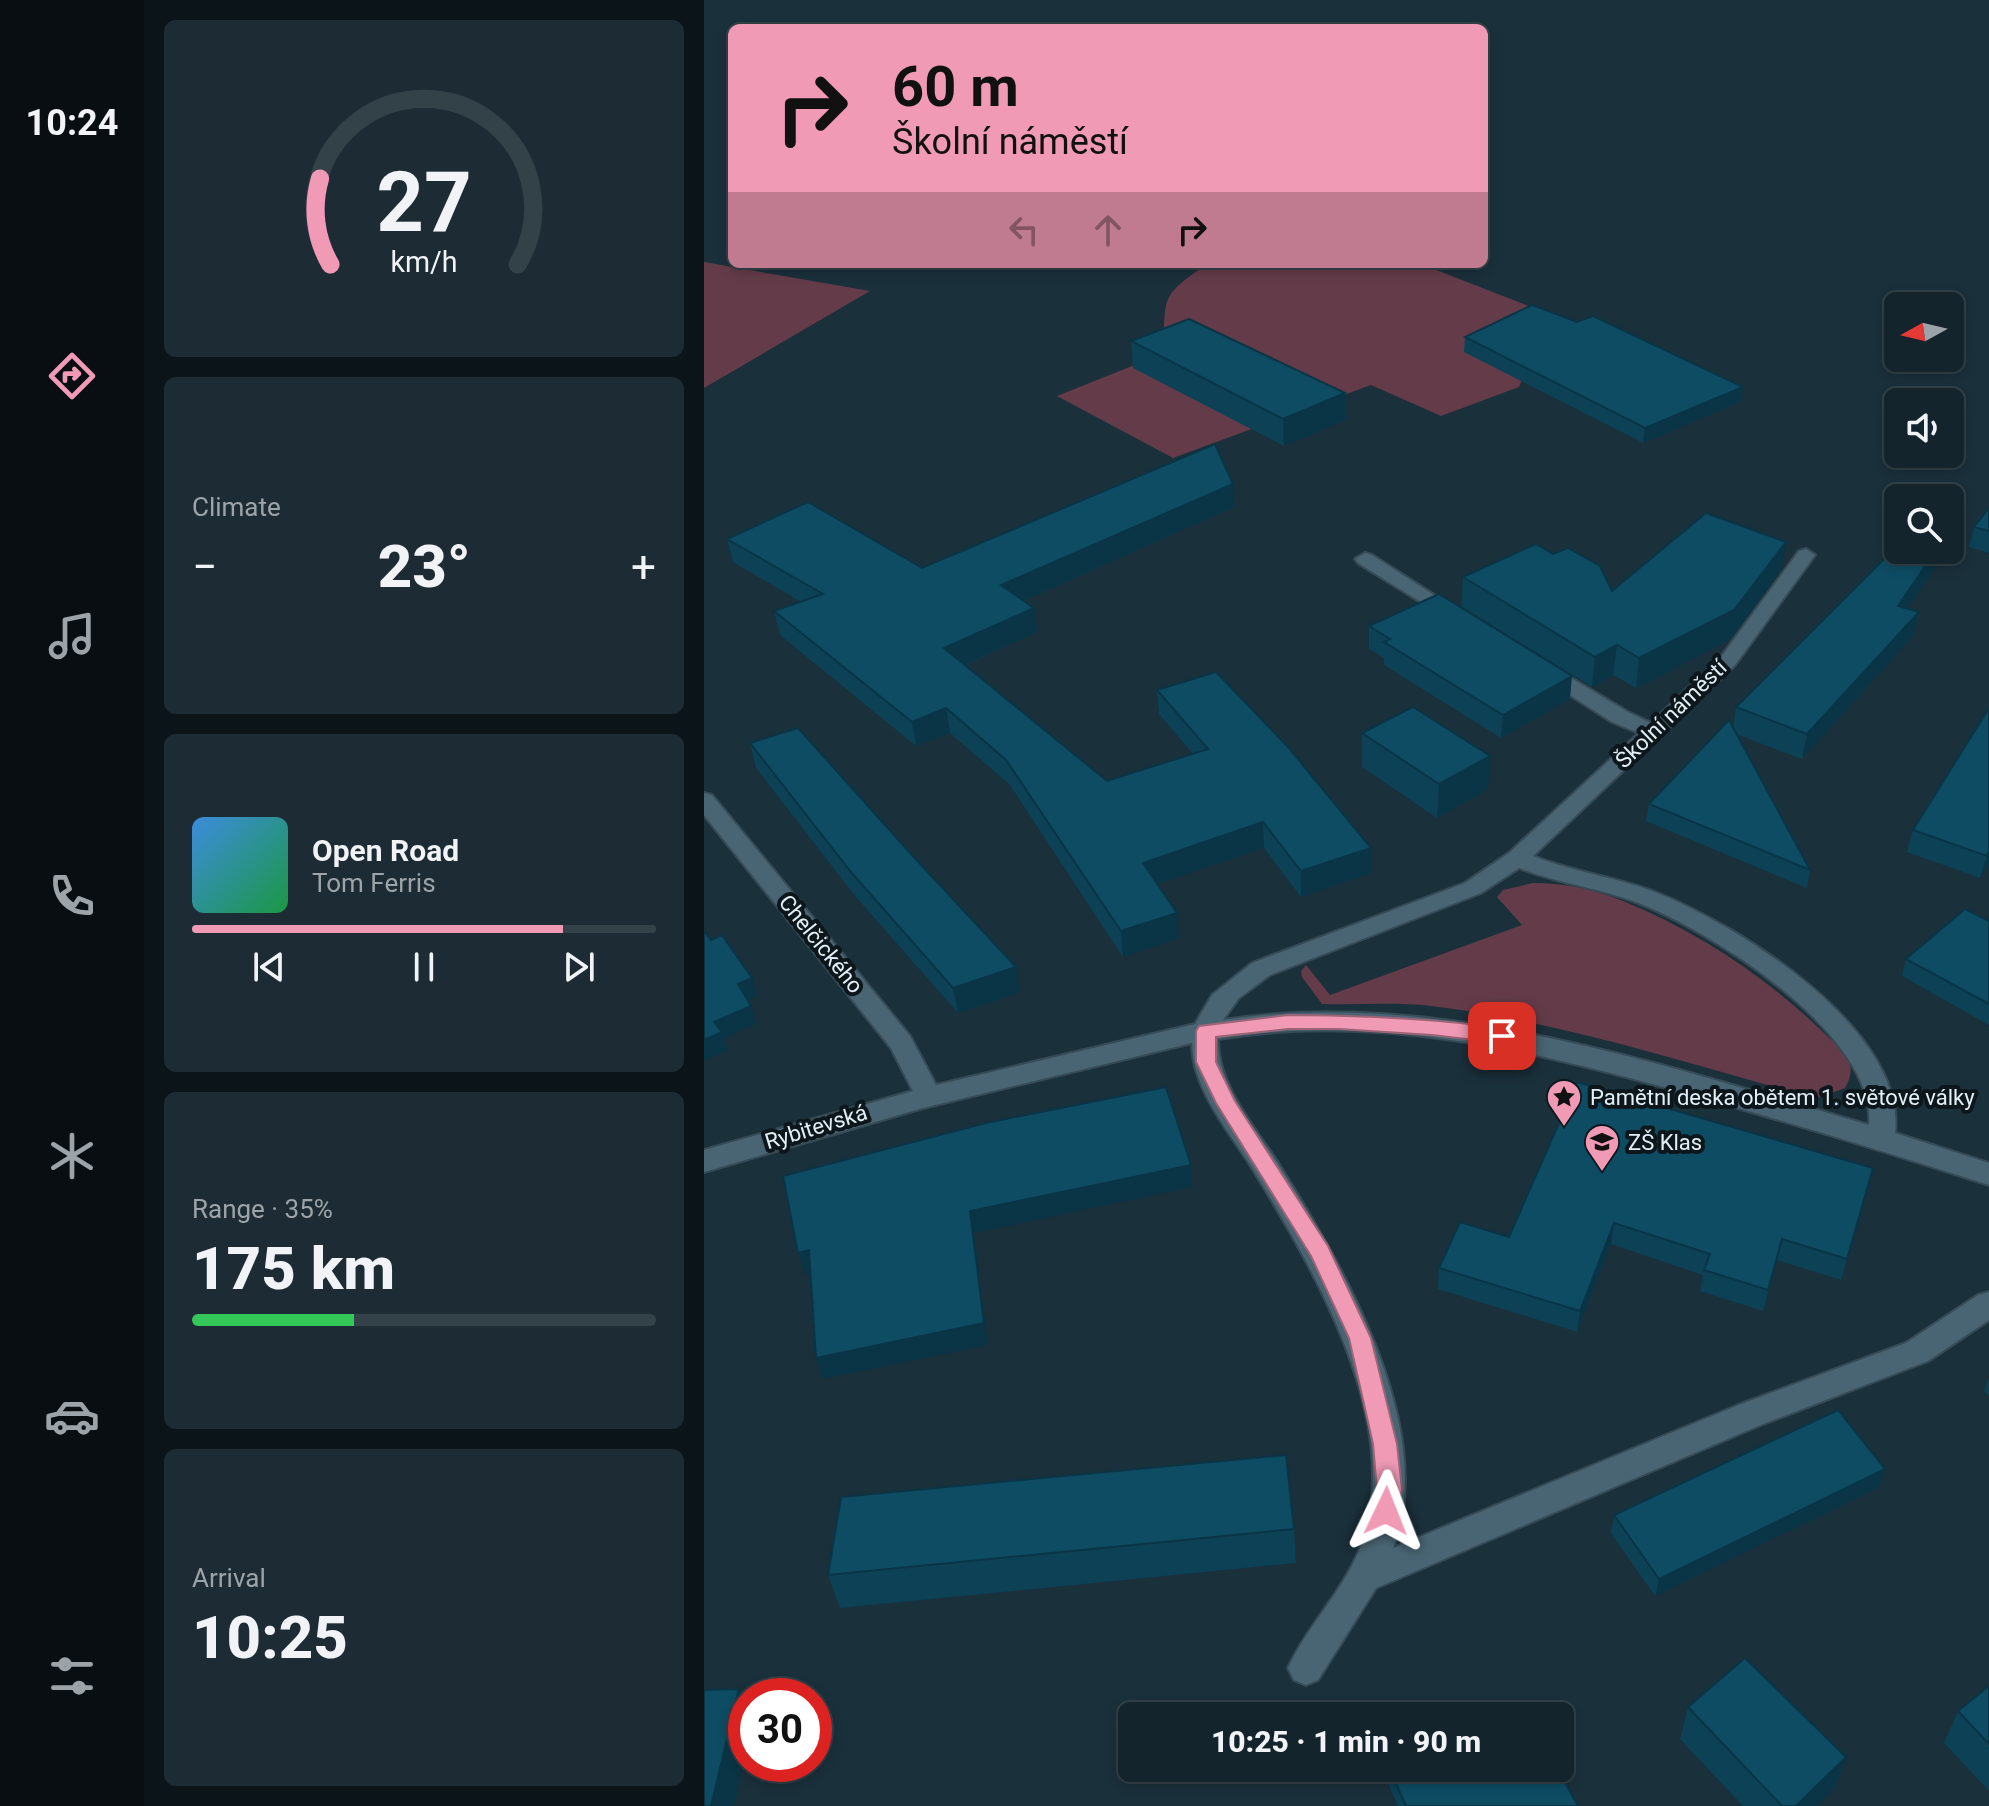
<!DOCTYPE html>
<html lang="en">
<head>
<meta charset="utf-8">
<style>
  body { margin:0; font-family:Roboto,sans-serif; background:#1d2c34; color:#f1f3f6; height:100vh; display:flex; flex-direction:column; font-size:30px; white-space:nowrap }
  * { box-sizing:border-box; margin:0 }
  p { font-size:26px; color:#9da4a9 }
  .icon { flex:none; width:44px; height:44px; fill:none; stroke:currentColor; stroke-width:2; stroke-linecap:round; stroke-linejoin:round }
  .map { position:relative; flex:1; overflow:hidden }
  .side { display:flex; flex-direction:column; gap:20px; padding:20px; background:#0b1418; width:560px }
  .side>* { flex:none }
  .banner { position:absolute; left:24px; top:24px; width:760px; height:244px; border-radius:12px; box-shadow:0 4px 12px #0003,0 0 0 2px #334148; background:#f09ab6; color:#111; overflow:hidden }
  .needle { width:52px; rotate:262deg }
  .fabs { position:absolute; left:1180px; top:292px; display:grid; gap:16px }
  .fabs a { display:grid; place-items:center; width:80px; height:80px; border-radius:12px; background:#14242c; box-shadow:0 4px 12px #0003,0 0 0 2px #334148; font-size:40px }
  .speed { position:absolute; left:24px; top:1678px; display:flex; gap:16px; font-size:40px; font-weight:700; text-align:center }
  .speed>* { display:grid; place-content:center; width:104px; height:104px; border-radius:50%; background:#14242c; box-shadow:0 4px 12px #0003,0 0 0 2px #334148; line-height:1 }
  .speed .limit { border:12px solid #d22; background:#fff; color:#111 }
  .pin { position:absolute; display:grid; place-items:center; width:68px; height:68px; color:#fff; margin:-34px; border-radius:16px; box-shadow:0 4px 12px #0006 }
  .me { position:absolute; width:88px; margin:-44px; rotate:2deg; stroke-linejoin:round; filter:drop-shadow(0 0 6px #0008) }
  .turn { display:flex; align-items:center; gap:28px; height:168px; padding:0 32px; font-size:36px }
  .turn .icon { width:104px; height:104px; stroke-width:2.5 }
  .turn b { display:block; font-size:56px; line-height:68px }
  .lanes { display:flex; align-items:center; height:76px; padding:0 32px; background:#0003; justify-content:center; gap:40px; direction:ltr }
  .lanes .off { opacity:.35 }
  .big { font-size:60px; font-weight:800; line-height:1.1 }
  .side .card { flex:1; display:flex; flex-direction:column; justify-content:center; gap:12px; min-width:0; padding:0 28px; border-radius:12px; background:#1d2c34 }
  .side .dial { align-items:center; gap:0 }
  .dial svg { height:208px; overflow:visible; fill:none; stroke:#334148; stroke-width:7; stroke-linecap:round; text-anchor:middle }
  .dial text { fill:#f1f3f6; stroke:none }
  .song { display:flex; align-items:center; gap:24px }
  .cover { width:96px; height:96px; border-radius:12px; background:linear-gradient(135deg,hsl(210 70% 55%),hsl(140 70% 35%)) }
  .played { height:8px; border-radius:4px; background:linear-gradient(90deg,#f09ab6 80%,#334148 80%) }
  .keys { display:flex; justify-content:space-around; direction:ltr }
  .heat { display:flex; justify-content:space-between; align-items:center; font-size:44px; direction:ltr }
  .charge { height:12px; border-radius:6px; background:linear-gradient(90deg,#34c759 35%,#334148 0) }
  .trip { position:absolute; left:414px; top:1702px; width:456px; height:80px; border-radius:12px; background:#14242c; box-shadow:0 4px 12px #0003,0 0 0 2px #334148; font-weight:800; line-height:80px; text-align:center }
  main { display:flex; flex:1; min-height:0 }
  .dock { display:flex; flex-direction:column; width:144px; justify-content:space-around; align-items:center; background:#080e12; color:#9da4a9 }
  .dock .icon { width:56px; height:56px }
  .dock .active { color:#f09ab6 }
  .dock b { font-size:36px; color:#f1f3f6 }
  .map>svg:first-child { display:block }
  .green { fill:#643c49 }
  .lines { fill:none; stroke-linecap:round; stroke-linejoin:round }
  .minor-casing { stroke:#364b55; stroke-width:4 }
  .minor { fill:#496573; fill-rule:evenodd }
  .wall { fill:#0c4156 }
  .shaded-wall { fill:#0a3546 }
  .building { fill:#0e4c64; stroke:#0a3546; stroke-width:2 }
  .route { fill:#f09ab6; stroke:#9c6476; stroke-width:2 }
  .labels { text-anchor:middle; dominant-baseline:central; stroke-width:8; stroke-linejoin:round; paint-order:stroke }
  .street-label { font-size:22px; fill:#e2eff6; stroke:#0d171b }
  .poi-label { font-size:22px; fill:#e2eff6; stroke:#0d171b; text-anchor:start }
</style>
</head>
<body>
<main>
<nav class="dock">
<b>10:24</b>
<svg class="icon active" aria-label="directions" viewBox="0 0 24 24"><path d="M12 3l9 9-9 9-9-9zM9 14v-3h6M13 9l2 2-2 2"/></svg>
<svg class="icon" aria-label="music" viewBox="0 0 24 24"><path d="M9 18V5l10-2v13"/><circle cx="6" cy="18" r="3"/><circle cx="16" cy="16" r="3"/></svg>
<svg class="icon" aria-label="phone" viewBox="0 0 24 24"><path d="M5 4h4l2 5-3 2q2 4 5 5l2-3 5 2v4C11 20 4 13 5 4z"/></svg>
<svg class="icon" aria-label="climate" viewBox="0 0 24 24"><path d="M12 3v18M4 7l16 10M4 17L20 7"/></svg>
<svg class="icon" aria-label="car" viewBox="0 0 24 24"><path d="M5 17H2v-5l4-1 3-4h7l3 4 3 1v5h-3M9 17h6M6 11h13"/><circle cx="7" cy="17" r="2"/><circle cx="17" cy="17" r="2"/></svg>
<svg class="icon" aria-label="filters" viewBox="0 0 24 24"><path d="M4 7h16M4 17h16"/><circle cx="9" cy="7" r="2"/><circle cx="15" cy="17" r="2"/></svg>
</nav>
<section class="side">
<div class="card dial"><svg viewBox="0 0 100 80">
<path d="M14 69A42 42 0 1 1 86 69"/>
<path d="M14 69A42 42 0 0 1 10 36" stroke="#f09ab6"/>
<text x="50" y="56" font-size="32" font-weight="700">27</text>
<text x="50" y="72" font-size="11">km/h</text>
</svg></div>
<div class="card"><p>Climate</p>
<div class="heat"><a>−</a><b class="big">23°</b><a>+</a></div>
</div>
<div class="card">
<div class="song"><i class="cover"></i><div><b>Open Road</b><p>Tom Ferris</p></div></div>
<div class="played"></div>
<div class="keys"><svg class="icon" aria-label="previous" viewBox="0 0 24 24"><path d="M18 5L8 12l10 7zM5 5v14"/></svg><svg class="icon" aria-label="pause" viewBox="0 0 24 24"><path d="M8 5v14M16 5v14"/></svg><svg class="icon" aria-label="next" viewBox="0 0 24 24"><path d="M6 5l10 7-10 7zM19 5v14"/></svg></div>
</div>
<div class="card"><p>Range · 35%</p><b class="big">175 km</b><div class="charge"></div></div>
<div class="card"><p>Arrival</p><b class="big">10:25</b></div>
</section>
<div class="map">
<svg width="1285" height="1806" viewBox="0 0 1285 1806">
  <rect width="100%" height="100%" fill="#1a303b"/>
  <!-- green -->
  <g class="green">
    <path d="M 0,262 L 166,291 L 0,388 Z"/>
    <path d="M 503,264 L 717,264 L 878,327 L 832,345 L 815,387 L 737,416 L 667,385 L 469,458 L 353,396 L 458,354 C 464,296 452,299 503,264 Z"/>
    <path d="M 829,883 C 861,883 890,889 919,901 C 993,931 1062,977 1119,1032 C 1128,1041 1142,1052 1146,1065 C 1148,1073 1145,1081 1141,1088 L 1117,1097 L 1088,1092 C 969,1059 851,1021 727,1006 C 692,1002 654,1005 618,1004 L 598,977 L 597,971 L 602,965 L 626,995 L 818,925 L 793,897 L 799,890 Z"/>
  </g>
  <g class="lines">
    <defs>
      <g id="minor">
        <path d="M 1102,549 L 1111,555 L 1031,665 L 829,856 C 869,872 912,877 951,892 C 1034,925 1203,1030 1191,1133 L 1285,1163 L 1285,1185 C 1186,1153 1088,1123 988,1095 C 835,1052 674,1012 514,1039 C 513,1085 551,1127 574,1163 C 637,1263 735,1428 689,1548 L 1037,1404 L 1202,1343 L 1274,1295 L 1285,1292 L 1285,1320 L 1224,1361 L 1059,1424 L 672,1588 L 614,1680 L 602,1685 L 590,1680 L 584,1668 C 605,1622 645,1586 660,1537 C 698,1418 608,1266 548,1168 C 525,1131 488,1089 488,1043 L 219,1108 L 0,1172 L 0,1150 L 209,1091 L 187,1048 L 0,815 L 0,793 L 8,795 L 206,1036 L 232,1085 L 491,1024 L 508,995 L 548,963 L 761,883 L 805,853 L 935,733 L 908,722 L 833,674 L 830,670 L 833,666 L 847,666 L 924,712 L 947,723 L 1017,657 L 1095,551 ZM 815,868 C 853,883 894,888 932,902 C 1006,930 1173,1035 1165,1125 C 960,1066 734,987 519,1020 L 535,998 L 566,975 L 777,893 Z"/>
        <path d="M 661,553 L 668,555 L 761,615 L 758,619 L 744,619 L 654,563 L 651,559 Z"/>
      </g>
    </defs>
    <!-- minor casing -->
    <use href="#minor" class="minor-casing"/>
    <!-- minor -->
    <use href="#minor" class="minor"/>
  </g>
  <!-- wall -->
  <g class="wall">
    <path d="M 761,337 L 1039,387 L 1036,402 L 939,443 L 760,352 Z"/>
    <path d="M 427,341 L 641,420 L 580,446 L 429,368 Z"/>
    <path d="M 530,507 L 319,601 L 330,608 L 333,632 L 261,665 L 403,781 L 489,754 L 455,714 L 453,690 L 667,848 L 667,873 L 597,897 L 560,848 L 453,884 L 475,938 L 419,957 L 306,785 L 246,733 L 212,746 L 76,635 L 70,611 L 97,602 L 29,562 L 23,539 L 218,568 Z"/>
    <path d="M 1285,508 L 1285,553 L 1265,547 L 1270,527 Z"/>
    <path d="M 1194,550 L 1243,550 L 1203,608 L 1215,612 L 1209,636 L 1098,759 L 1032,734 L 1106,870 L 1103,888 L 942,821 L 945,804 L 1029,727 L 1032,707 Z"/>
    <path d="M 1077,570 L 1026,640 L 932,688 L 909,675 L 888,687 L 757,606 L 759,577 L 908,591 Z"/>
    <path d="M 665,626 L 866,699 L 797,738 L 680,665 L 680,658 L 665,649 Z"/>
    <path d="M 1285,708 L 1285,863 L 1276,878 L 1203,852 L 1209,830 Z"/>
    <path d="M 658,733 L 784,789 L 733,818 L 658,767 Z"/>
    <path d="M 46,743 L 207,854 L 316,992 L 254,1013 L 152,897 L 52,768 Z"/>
    <path d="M 1285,921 L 1285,1025 L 1198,976 L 1202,959 Z"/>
    <path d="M 1169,1168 L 1137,1280 L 1073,1260 L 1059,1311 L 996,1291 L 999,1275 L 907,1244 L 873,1332 L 734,1289 L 735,1268 L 805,1237 Z"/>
    <path d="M 1285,1378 L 1285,1396 L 1280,1391 Z"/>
    <path d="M 1175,1487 L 951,1596 L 907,1533 L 910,1515 Z"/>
    <path d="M 590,1529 L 592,1563 L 136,1608 L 124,1575 Z"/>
    <path d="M 1285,1686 L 1285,1791 L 1240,1743 L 1254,1711 Z"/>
    <path d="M 984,1707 L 1142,1757 L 1131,1788 L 1112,1806 L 1039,1806 L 976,1739 Z"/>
    <path d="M 680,1768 L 853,1768 L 874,1806 L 694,1806 L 680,1774 Z"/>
  </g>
  <!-- shaded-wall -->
  <g class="shaded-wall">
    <path d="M 1039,387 L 1036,402 L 939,443 L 941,428 Z"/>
    <path d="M 641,393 L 641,420 L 580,446 L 579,419 Z"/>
    <path d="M 529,484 L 530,507 L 300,609 L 297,585 Z"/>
    <path d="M 1251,523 L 1246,544 L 1246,530 Z"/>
    <path d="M 1082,542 L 1077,570 L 1026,640 L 932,688 L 935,658 Z"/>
    <path d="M 1232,550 L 1243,550 L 1189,630 L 1194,606 Z"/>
    <path d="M 330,608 L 333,632 L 244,672 L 240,648 Z"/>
    <path d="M 1215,612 L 1209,636 L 1098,759 L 1103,734 Z"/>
    <path d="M 913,645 L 909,675 L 888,687 L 891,657 Z"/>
    <path d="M 868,676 L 866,699 L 797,738 L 799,715 Z"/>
    <path d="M 242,708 L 246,733 L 212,746 L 208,722 Z"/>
    <path d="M 786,756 L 784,789 L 733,818 L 735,784 Z"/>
    <path d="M 559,822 L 560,848 L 441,888 L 439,863 Z"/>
    <path d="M 667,848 L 667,873 L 597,897 L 597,871 Z"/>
    <path d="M 1285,852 L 1285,863 L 1276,878 L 1283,856 Z"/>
    <path d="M 473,913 L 475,938 L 419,957 L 417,931 Z"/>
    <path d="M 312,967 L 316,992 L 254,1013 L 249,988 Z"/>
    <path d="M 48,978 L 53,996 L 40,1002 L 34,984 Z"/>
    <path d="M 47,1006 L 52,1024 L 20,1038 L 24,1050 L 0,1061 L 0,1040 L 10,1022 Z"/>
    <path d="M 487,1165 L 488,1187 L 270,1233 L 284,1345 L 119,1379 L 112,1358 L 266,1211 Z"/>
    <path d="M 910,1223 L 907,1244 L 873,1332 L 876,1311 Z"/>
    <path d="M 105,1250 L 111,1272 L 101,1275 L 94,1253 Z"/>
    <path d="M 1181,1469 L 1175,1487 L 951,1596 L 955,1579 Z"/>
    <path d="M 35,1689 L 42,1704 L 42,1752 L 30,1806 L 7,1806 Z"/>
    <path d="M 1142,1757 L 1131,1788 L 1112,1806 L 1092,1806 Z"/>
  </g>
  <!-- building -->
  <g class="building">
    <path d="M 828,305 L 873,322 L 889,316 L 1039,387 L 941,428 L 761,337 Z"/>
    <path d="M 485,319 L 641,393 L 579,419 L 427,341 Z"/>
    <path d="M 511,444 L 529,484 L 297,585 L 330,608 L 240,648 L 403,781 L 504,749 L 453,690 L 512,672 L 584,747 L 667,848 L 597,871 L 559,822 L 439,863 L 473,913 L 417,931 L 302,760 L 242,708 L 208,722 L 70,611 L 119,594 L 23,539 L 104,502 L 218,568 Z"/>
    <path d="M 1285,508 L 1285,531 L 1270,527 Z"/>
    <path d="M 1002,513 L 1082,542 L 1030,610 L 935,658 L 913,645 L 891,657 L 759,577 L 832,544 L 849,554 L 864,548 L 896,566 L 908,591 Z"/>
    <path d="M 1246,519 L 1251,523 L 1246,530 Z"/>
    <path d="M 1194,545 L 1194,550 L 1232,550 L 1194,606 L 1215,612 L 1103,734 L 1032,707 Z"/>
    <path d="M 735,594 L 868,676 L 799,715 L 680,642 L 686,639 L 665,626 Z"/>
    <path d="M 709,707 L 786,756 L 735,784 L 658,733 Z"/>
    <path d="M 1285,708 L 1285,852 L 1283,856 L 1209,830 Z"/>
    <path d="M 1025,720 L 1106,870 L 945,804 Z"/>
    <path d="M 94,728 L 207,854 L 312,967 L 249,988 L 147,872 L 46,743 Z"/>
    <path d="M 1261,909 L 1285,921 L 1285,1004 L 1202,959 Z"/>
    <path d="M 0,931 L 7,940 L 18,935 L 48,978 L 34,984 L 47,1006 L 10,1022 L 18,1032 L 0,1040 Z"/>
    <path d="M 873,1082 L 1169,1168 L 1143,1259 L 1078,1239 L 1064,1290 L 1000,1270 L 1006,1254 L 910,1223 L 876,1311 L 735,1268 L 756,1222 L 805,1237 Z"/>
    <path d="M 462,1087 L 487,1165 L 266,1211 L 280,1323 L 112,1358 L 105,1250 L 94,1253 L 79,1176 L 282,1123 Z"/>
    <path d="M 1134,1410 L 1181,1469 L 955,1579 L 910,1515 Z"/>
    <path d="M 582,1455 L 590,1529 L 124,1575 L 137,1497 Z"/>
    <path d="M 1041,1658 L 1142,1757 L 1092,1806 L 1078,1806 L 984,1707 Z"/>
    <path d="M 1285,1686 L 1285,1744 L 1254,1711 Z"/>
    <path d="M 35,1689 L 7,1806 L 0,1806 L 0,1690 Z"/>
    <path d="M 685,1768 L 853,1768 L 874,1806 L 702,1806 Z"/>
  </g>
  <!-- route -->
  <path class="route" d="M 584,1015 C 615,1015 795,1018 807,1036 L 798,1043 L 728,1035 L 635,1029 L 584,1029 L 512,1037 L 512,1062 L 531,1101 L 624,1246 L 667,1338 L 693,1444 L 698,1490 L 691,1519 L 682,1522 L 673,1519 L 670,1511 L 673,1490 L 669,1444 L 645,1338 L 607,1256 L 512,1103 L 492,1062 L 492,1031 L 495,1026 Z"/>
  <!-- icons -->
  <defs>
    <symbol id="sight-pin" viewBox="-11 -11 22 30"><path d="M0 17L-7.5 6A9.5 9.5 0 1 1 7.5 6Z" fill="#f09ab6" stroke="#0d171b"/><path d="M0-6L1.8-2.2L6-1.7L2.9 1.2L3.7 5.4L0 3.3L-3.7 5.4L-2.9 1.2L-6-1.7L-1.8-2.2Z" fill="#111"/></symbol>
    <symbol id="school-pin" viewBox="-11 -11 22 30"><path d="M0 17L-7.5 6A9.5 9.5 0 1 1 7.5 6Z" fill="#f09ab6" stroke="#0d171b"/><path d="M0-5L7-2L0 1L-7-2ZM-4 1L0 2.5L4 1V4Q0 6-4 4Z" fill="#111"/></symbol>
  </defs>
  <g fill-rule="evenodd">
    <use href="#sight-pin" x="840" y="1077" width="40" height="54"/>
    <use href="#school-pin" x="878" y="1122" width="40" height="54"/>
  </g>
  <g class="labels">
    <!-- street labels -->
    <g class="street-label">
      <text transform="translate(967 714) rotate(-44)">Školní náměstí</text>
      <text transform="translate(117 944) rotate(51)">Chelčického</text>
      <text transform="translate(112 1127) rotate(-17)">Rybitevská</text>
    </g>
    <!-- poi labels -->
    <g class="poi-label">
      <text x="886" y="1097">Pamětní deska obětem 1. světové války</text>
      <text x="924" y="1142">ZŠ Klas</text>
    </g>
  </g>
</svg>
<div class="fabs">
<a><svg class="needle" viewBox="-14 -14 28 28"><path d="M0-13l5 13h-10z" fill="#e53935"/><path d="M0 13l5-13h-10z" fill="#9da4a9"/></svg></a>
<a><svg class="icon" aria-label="sound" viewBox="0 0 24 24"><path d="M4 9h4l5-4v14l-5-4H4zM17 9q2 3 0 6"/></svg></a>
<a><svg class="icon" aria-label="search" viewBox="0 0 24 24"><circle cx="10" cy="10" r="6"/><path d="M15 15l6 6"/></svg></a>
</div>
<div class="speed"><div class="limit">30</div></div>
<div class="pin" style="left:798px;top:1036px;background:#d93025"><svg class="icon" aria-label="arrive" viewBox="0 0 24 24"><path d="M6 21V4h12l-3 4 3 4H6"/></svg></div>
<svg class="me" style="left:682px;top:1511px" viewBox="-20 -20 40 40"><path d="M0-17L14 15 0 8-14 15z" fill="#f09ab6" stroke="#fff" stroke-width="4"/></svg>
<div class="trip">10:25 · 1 min · 90 m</div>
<div class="banner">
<div class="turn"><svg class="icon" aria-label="right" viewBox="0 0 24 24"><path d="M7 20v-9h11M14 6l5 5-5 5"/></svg><div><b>60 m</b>Školní náměstí</div></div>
<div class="lanes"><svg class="icon off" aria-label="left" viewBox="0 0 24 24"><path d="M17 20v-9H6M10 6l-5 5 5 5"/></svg><svg class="icon off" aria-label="ahead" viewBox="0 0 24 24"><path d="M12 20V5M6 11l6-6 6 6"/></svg><svg class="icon" aria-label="right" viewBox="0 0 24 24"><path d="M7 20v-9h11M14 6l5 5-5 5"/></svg></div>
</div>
</div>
</main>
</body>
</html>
